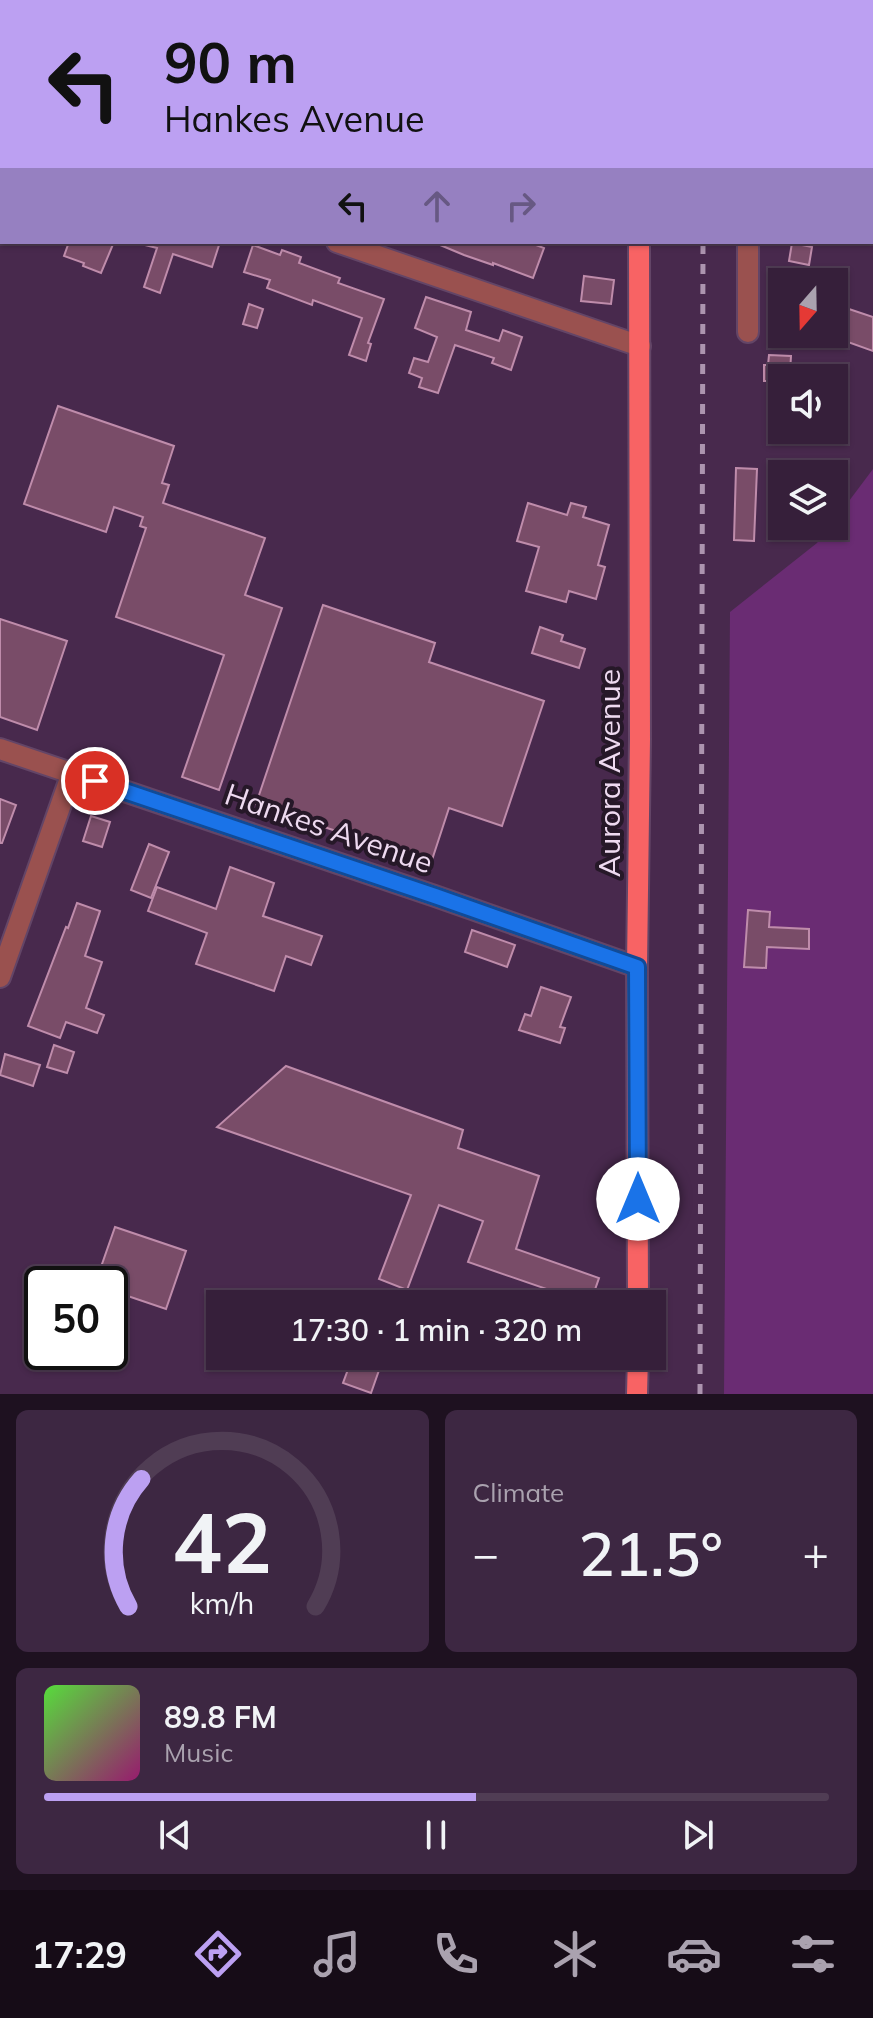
<!DOCTYPE html>
<html lang="en">
<head>
<meta charset="utf-8">
<style>
  body { margin:0; font-family:Mulish,sans-serif; background:#3d2742; color:#f1f3f6; height:100vh; display:flex; flex-direction:column; font-size:30px; white-space:nowrap }
  * { box-sizing:border-box; margin:0 }
  p { font-size:26px; color:#aaa2af }
  .icon { flex:none; width:44px; height:44px; fill:none; stroke:currentColor; stroke-width:2; stroke-linecap:round; stroke-linejoin:round }
  .map { position:relative; height:1394px; overflow:hidden }
  .sheet { display:flex; flex-direction:column; gap:16px; padding:16px; background:#1e1120; flex:1 }
  .sheet>* { flex:none }
  .banner { position:absolute; left:0px; top:0px; width:874px; height:244px; box-shadow:0 2px 6px #0004,0 0 0 2px #503d54; background:#bca0f2; color:#111; overflow:hidden }
  .needle { width:52px; rotate:200deg }
  .tools { position:absolute; left:768px; top:268px; display:grid; gap:16px }
  .tools a { display:grid; place-items:center; width:80px; height:80px; border-radius:0px; background:#361f3a; box-shadow:0 2px 6px #0004,0 0 0 2px #503d54; font-size:40px }
  .speed { position:absolute; left:24px; top:1266px; display:flex; gap:16px; font-size:40px; font-weight:700; text-align:center }
  .speed>* { display:grid; place-content:center; width:104px; height:104px; border-radius:50%; background:#361f3a; box-shadow:0 2px 6px #0004,0 0 0 2px #503d54; line-height:1 }
  .speed .limit { border:4px solid #111; border-radius:12px; background:#fff; color:#111 }
  .pin { position:absolute; display:grid; place-items:center; width:68px; height:68px; color:#fff; margin:-34px; border:4px solid #fff; border-radius:50%; box-shadow:0 2px 8px #0007 }
  .me { position:absolute; width:88px; margin:-44px; rotate:0deg; stroke-linejoin:round; filter:drop-shadow(0 0 6px #0008) }
  .turn { display:flex; align-items:center; gap:28px; height:168px; padding:0 32px; font-size:36px }
  .turn .icon { width:104px; height:104px; stroke-width:2.5 }
  .turn b { display:block; font-size:56px; line-height:68px }
  .lanes { display:flex; align-items:center; height:76px; padding:0 32px; background:#0003; justify-content:center; gap:40px; direction:ltr }
  .lanes .off { opacity:.35 }
  .big { font-size:60px; font-weight:600; line-height:1.1 }
  .sheet .widget { flex:1; display:flex; flex-direction:column; justify-content:center; gap:12px; min-width:0; padding:0 28px; border-radius:12px; background:#3d2742 }
  .sheet .dial { align-items:center; gap:0 }
  .dial svg { height:208px; overflow:visible; fill:none; stroke:#503d54; stroke-width:7; stroke-linecap:round; text-anchor:middle }
  .dial text { fill:#f1f3f6; stroke:none }
  .song { display:flex; align-items:center; gap:24px }
  .cover { width:96px; height:96px; border-radius:12px; background:linear-gradient(135deg,hsl(110 70% 55%),hsl(320 70% 35%)) }
  .played { height:8px; border-radius:4px; background:linear-gradient(90deg,#bca0f2 55%,#503d54 55%) }
  .keys { display:flex; justify-content:space-around; direction:ltr }
  .heat { display:flex; justify-content:space-between; align-items:center; font-size:44px; direction:ltr }
  .sheet .tiles { flex:1; display:grid; gap:16px; grid-template-columns:1fr 1fr }
  .widget:last-child { grid-column:span 2 }
  .trip { position:absolute; left:206px; top:1290px; width:460px; height:80px; border-radius:0px; background:#361f3a; box-shadow:0 2px 6px #0004,0 0 0 2px #503d54; font-weight:600; line-height:80px; text-align:center }
  .menu { display:flex; height:128px; justify-content:space-around; align-items:center; background:#160c17; color:#aaa2af }
  .menu .icon { width:56px; height:56px }
  .menu .on { color:#bca0f2 }
  .menu b { font-size:36px; color:#f1f3f6 }
  .map>svg:first-child { display:block }
  .green { fill:#6a2c73 }
  .building { fill:#794c68; stroke:#bf8cab; stroke-width:2 }
  .lines { fill:none; stroke-linecap:round; stroke-linejoin:round }
  .minor-casing { stroke:#634567; stroke-width:24 }
  .major-casing { stroke:#634567; stroke-width:24 }
  .minor { stroke:#9a514f; stroke-width:20 }
  .major { stroke:#f86364; stroke-width:20 }
  .rail { stroke:#ac94af; stroke-width:5; stroke-dasharray:10 10; stroke-linecap:butt }
  .route-casing { stroke:#114b97; stroke-width:20 }
  .route { stroke:#1a73e8; stroke-width:14 }
  .labels { text-anchor:middle; dominant-baseline:central; stroke-width:8; stroke-linejoin:round; paint-order:stroke }
  .street-label { font-size:30px; fill:#eedaf0; stroke:#261828 }
</style>
</head>
<body>
<div class="map">
<svg width="873" height="1394" viewBox="0 0 873 1394">
  <rect width="100%" height="100%" fill="#48294d"/>
  <!-- green -->
  <path class="green" d="M 873,469 L 873,1394 L 724,1394 L 730,612 L 817,543 L 830,526 L 834,526 L 834,521 Z"/>
  <!-- building -->
  <g class="building">
    <path d="M 69,242 L 114,242 L 101,273 L 83,266 L 84,263 L 64,256 Z"/>
    <path d="M 146,242 L 220,242 L 212,267 L 173,254 L 160,293 L 144,287 L 157,248 L 145,245 Z"/>
    <path d="M 433,242 L 528,242 L 544,248 L 533,278 L 493,263 L 493,265 L 464,255 Z"/>
    <path d="M 792,243 L 812,247 L 809,265 L 789,261 Z"/>
    <path d="M 253,245 L 280,255 L 282,250 L 301,257 L 299,263 L 340,278 L 338,283 L 384,299 L 368,343 L 371,344 L 366,361 L 349,355 L 362,318 L 313,300 L 312,305 L 267,288 L 270,280 L 244,272 Z"/>
    <path d="M 584,276 L 614,280 L 611,304 L 581,301 Z"/>
    <path d="M 426,297 L 471,312 L 466,330 L 499,341 L 503,330 L 522,337 L 511,370 L 492,363 L 494,358 L 455,345 L 438,393 L 419,387 L 422,378 L 409,373 L 414,358 L 428,362 L 437,337 L 415,328 Z"/>
    <path d="M 249,304 L 263,309 L 257,328 L 243,324 Z"/>
    <path d="M 834,304 L 873,317 L 873,351 L 834,337 Z"/>
    <path d="M 769,355 L 791,356 L 790,372 L 783,372 L 782,381 L 764,381 L 764,365 L 768,365 Z"/>
    <path d="M 58,406 L 174,446 L 162,483 L 169,485 L 163,503 L 265,538 L 245,595 L 282,608 L 219,790 L 182,777 L 224,655 L 116,617 L 146,528 L 140,526 L 143,517 L 114,507 L 106,532 L 24,504 Z"/>
    <path d="M 736,468 L 757,469 L 754,541 L 734,540 Z"/>
    <path d="M 528,503 L 567,515 L 571,503 L 586,507 L 583,517 L 609,525 L 598,565 L 605,567 L 596,599 L 569,591 L 566,602 L 526,591 L 539,547 L 517,541 Z"/>
    <path d="M 323,605 L 435,643 L 429,662 L 544,701 L 502,826 L 449,808 L 431,863 L 256,804 Z"/>
    <path d="M 0,619 L 67,641 L 37,730 L 0,717 Z"/>
    <path d="M 540,627 L 563,635 L 561,641 L 585,649 L 579,668 L 532,653 Z"/>
    <path d="M 0,799 L 16,805 L 2,843 L 0,843 Z"/>
    <path d="M 91,816 L 110,822 L 102,847 L 83,841 Z"/>
    <path d="M 149,844 L 169,852 L 151,898 L 131,890 Z"/>
    <path d="M 230,867 L 274,883 L 263,916 L 322,936 L 311,965 L 286,956 L 274,991 L 196,964 L 207,933 L 148,911 L 157,887 L 216,909 Z"/>
    <path d="M 77,903 L 100,911 L 85,956 L 102,962 L 86,1008 L 104,1015 L 97,1033 L 66,1022 L 60,1038 L 28,1026 L 66,927 L 68,928 Z"/>
    <path d="M 748,910 L 770,912 L 769,927 L 809,929 L 809,949 L 767,947 L 766,968 L 744,967 Z"/>
    <path d="M 472,930 L 515,945 L 507,967 L 465,952 Z"/>
    <path d="M 541,987 L 571,997 L 560,1027 L 565,1028 L 560,1043 L 519,1030 L 525,1014 L 531,1016 Z"/>
    <path d="M 54,1045 L 74,1052 L 67,1073 L 47,1067 Z"/>
    <path d="M 5,1054 L 40,1065 L 33,1086 L 0,1075 Z"/>
    <path d="M 286,1066 L 463,1130 L 458,1148 L 539,1176 L 516,1249 L 599,1278 L 590,1304 L 468,1262 L 483,1221 L 439,1205 L 407,1290 L 379,1279 L 411,1195 L 217,1127 Z"/>
    <path d="M 115,1227 L 186,1251 L 166,1309 L 110,1290 L 110,1284 L 95,1284 Z"/>
    <path d="M 353,1356 L 384,1356 L 371,1393 L 343,1383 Z"/>
  </g>
  <g class="lines">
    <defs>
      <g id="minor">
        <path d="M 349,0 L 355,2"/>
        <path d="M 771,2 L 771,0"/>
        <path d="M 0,127 L 2,127"/>
        <path d="M 337,242 L 640,346"/>
        <path d="M 748,332 L 748,242"/>
        <path d="M 0,749 L 435,896 L 637,967"/>
        <path d="M 0,977 L 72,773"/>
      </g>
      <g id="major">
        <path d="M 642,2 L 642,0"/>
        <path d="M 638,1304 L 637,967 L 640,739 L 639,242"/>
        <path d="M 637,1394 L 638,1356"/>
      </g>
    </defs>
    <!-- minor casing -->
    <use href="#minor" class="minor-casing"/>
    <!-- major casing -->
    <use href="#major" class="major-casing"/>
    <!-- minor -->
    <use href="#minor" class="minor"/>
    <!-- major -->
    <use href="#major" class="major"/>
    <!-- rail -->
    <g class="rail">
      <path d="M 704,2 L 704,0"/>
      <path d="M 700,1394 L 703,242"/>
    </g>
  </g>
  <g class="lines">
    <defs>
      <path id="route" d="M 95,781 L 435,896 L 637,967 L 638,1199"/>
    </defs>
    <!-- route casing -->
    <use href="#route" class="route-casing"/>
    <!-- route -->
    <use href="#route" class="route"/>
  </g>
  <g class="labels">
    <!-- street labels -->
    <g class="street-label">
      <text transform="translate(609 773) rotate(-90)">Aurora Avenue</text>
      <text transform="translate(329 828) rotate(19)">Hankes Avenue</text>
    </g>
  </g>
</svg>
<div class="tools">
<a><svg class="needle" viewBox="-14 -14 28 28"><path d="M0-13l5 13h-10z" fill="#e53935"/><path d="M0 13l5-13h-10z" fill="#aaa2af"/></svg></a>
<a><svg class="icon" aria-label="sound" viewBox="0 0 24 24"><path d="M4 9h4l5-4v14l-5-4H4zM17 9q2 3 0 6"/></svg></a>
<a><svg class="icon" aria-label="layers" viewBox="0 0 24 24"><path d="M12 4l9 5-9 5-9-5zM3 14l9 5 9-5"/></svg></a>
</div>
<div class="speed"><div class="limit">50</div></div>
<div class="pin" style="left:95px;top:781px;background:#d93025"><svg class="icon" aria-label="arrive" viewBox="0 0 24 24"><path d="M6 21V4h12l-3 4 3 4H6"/></svg></div>
<svg class="me" style="left:638px;top:1199px" viewBox="-20 -20 40 40"><circle r="19" fill="#fff"/><path d="M0-13L10 11 0 6-10 11z" fill="#1a73e8"/></svg>
<div class="trip">17:30 · 1 min · 320 m</div>
<div class="banner">
<div class="turn"><svg class="icon" aria-label="left" viewBox="0 0 24 24"><path d="M17 20v-9H6M10 6l-5 5 5 5"/></svg><div><b>90 m</b>Hankes Avenue</div></div>
<div class="lanes"><svg class="icon" aria-label="left" viewBox="0 0 24 24"><path d="M17 20v-9H6M10 6l-5 5 5 5"/></svg><svg class="icon off" aria-label="ahead" viewBox="0 0 24 24"><path d="M12 20V5M6 11l6-6 6 6"/></svg><svg class="icon off" aria-label="right" viewBox="0 0 24 24"><path d="M7 20v-9h11M14 6l5 5-5 5"/></svg></div>
</div>
</div>
<section class="sheet">
<div class="tiles">
<div class="widget dial"><svg viewBox="0 0 100 80">
<path d="M14 69A42 42 0 1 1 86 69"/>
<path d="M14 69A42 42 0 0 1 19 20" stroke="#bca0f2"/>
<text x="50" y="56" font-size="32" font-weight="700">42</text>
<text x="50" y="72" font-size="11">km/h</text>
</svg></div>
<div class="widget"><p>Climate</p>
<div class="heat"><a>−</a><b class="big">21.5°</b><a>+</a></div>
</div>
<div class="widget">
<div class="song"><i class="cover"></i><div><b>89.8 FM</b><p>Music</p></div></div>
<div class="played"></div>
<div class="keys"><svg class="icon" aria-label="previous" viewBox="0 0 24 24"><path d="M18 5L8 12l10 7zM5 5v14"/></svg><svg class="icon" aria-label="pause" viewBox="0 0 24 24"><path d="M8 5v14M16 5v14"/></svg><svg class="icon" aria-label="next" viewBox="0 0 24 24"><path d="M6 5l10 7-10 7zM19 5v14"/></svg></div>
</div>
</div>
</section>
<nav class="menu">
<b>17:29</b>
<svg class="icon on" aria-label="directions" viewBox="0 0 24 24"><path d="M12 3l9 9-9 9-9-9zM9 14v-3h6M13 9l2 2-2 2"/></svg>
<svg class="icon" aria-label="music" viewBox="0 0 24 24"><path d="M9 18V5l10-2v13"/><circle cx="6" cy="18" r="3"/><circle cx="16" cy="16" r="3"/></svg>
<svg class="icon" aria-label="phone" viewBox="0 0 24 24"><path d="M5 4h4l2 5-3 2q2 4 5 5l2-3 5 2v4C11 20 4 13 5 4z"/></svg>
<svg class="icon" aria-label="climate" viewBox="0 0 24 24"><path d="M12 3v18M4 7l16 10M4 17L20 7"/></svg>
<svg class="icon" aria-label="car" viewBox="0 0 24 24"><path d="M5 17H2v-5l4-1 3-4h7l3 4 3 1v5h-3M9 17h6M6 11h13"/><circle cx="7" cy="17" r="2"/><circle cx="17" cy="17" r="2"/></svg>
<svg class="icon" aria-label="filters" viewBox="0 0 24 24"><path d="M4 7h16M4 17h16"/><circle cx="9" cy="7" r="2"/><circle cx="15" cy="17" r="2"/></svg>
</nav>
</body>
</html>
